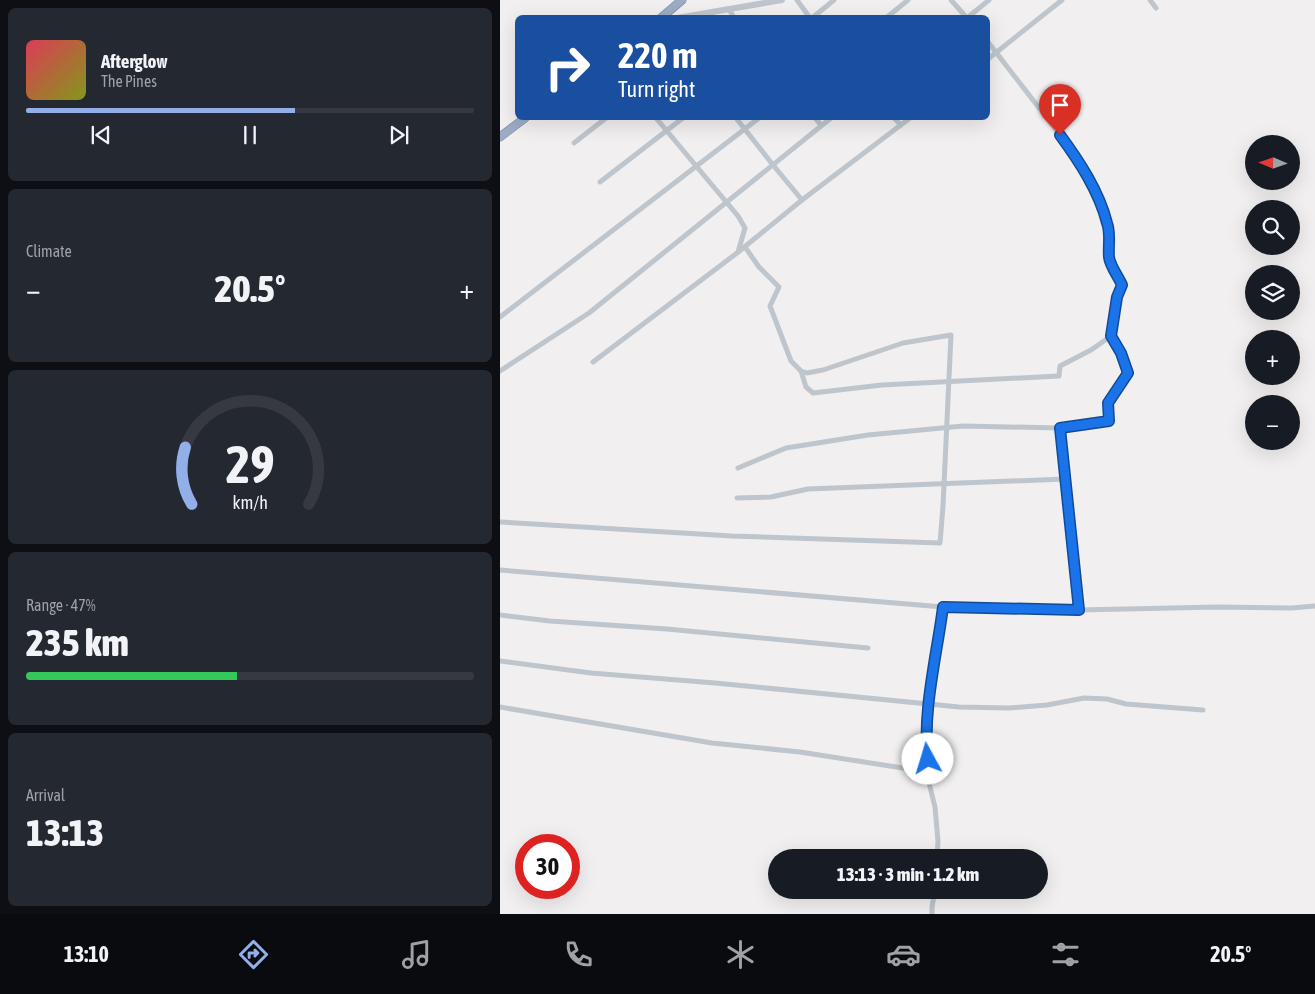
<!DOCTYPE html>
<html lang="en">
<head>
<meta charset="utf-8">
<style>
  body { margin:0; font-family:"Asap Condensed",sans-serif; background:#242831; color:#f1f3f6; height:100vh; display:flex; flex-direction:column; font-size:19px; white-space:nowrap }
  * { box-sizing:border-box; margin:0 }
  p { font-size:16px; color:#9ea1a6 }
  .icon { flex:none; width:28px; height:28px; fill:none; stroke:currentColor; stroke-width:2; stroke-linecap:round; stroke-linejoin:round }
  .map { position:relative; flex:1; overflow:hidden }
  .side { display:flex; flex-direction:column; gap:8px; padding:8px; background:#0d0f14; width:500px }
  .side>* { flex:none }
  .top-card { position:absolute; left:15px; top:15px; width:475px; height:105px; border-radius:8px; box-shadow:0 5px 20px #0002; background:#1a4fa0; color:#fff; overflow:hidden }
  .needle { width:32px; rotate:272deg }
  .buttons { position:absolute; left:745px; top:135px; display:grid; gap:10px }
  .buttons a { display:grid; place-items:center; width:55px; height:55px; border-radius:50%; background:#171b24; box-shadow:0 5px 20px #0002; font-size:25px }
  .speed { position:absolute; left:15px; top:834px; display:flex; gap:10px; font-size:25px; font-weight:700; text-align:center }
  .speed>* { display:grid; place-content:center; width:65px; height:65px; border-radius:50%; background:#171b24; box-shadow:0 5px 20px #0002; line-height:1 }
  .speed .limit { border:8px solid #d22; background:#fff; color:#111 }
  .pin { position:absolute; display:grid; place-items:center; width:42px; height:42px; color:#fff; margin:-51px -21px; border-radius:50% 50% 50% 0; rotate:-45deg; box-shadow:0 0 5px #0007 }
  .pin .icon { rotate:45deg }
  .me { position:absolute; width:55px; margin:-28px; rotate:354deg; stroke-linejoin:round; filter:drop-shadow(0 0 4px #0008) }
  .turn { display:flex; align-items:center; gap:18px; height:105px; padding:0 20px; font-size:22px }
  .turn .icon { width:65px; height:65px; stroke-width:2.5 }
  .turn b { display:block; font-size:35px; line-height:42px }
  .big { font-size:38px; font-weight:800; line-height:1.1 }
  .side .tile { flex:1; display:flex; flex-direction:column; justify-content:center; gap:8px; min-width:0; padding:0 18px; border-radius:8px; background:#242831 }
  .side .dial { align-items:center; gap:0 }
  .dial svg { height:130px; overflow:visible; fill:none; stroke:#363941; stroke-width:7; stroke-linecap:round; text-anchor:middle }
  .dial text { fill:#f1f3f6; stroke:none }
  .song { display:flex; align-items:center; gap:15px }
  .cover { width:60px; height:60px; border-radius:8px; background:linear-gradient(135deg,hsl(350 70% 55%),hsl(70 70% 35%)) }
  .played { height:5px; border-radius:2px; background:linear-gradient(90deg,#93afe9 60%,#363941 60%) }
  .keys { display:flex; justify-content:space-around; direction:ltr }
  .heat { display:flex; justify-content:space-between; align-items:center; font-size:28px; direction:ltr }
  .charge { height:8px; border-radius:4px; background:linear-gradient(90deg,#34c759 47%,#363941 0) }
  .trip { position:absolute; left:268px; top:849px; width:280px; height:50px; border-radius:25px; background:#171b24; box-shadow:0 5px 20px #0002; font-weight:800; line-height:50px; text-align:center }
  .dock { display:flex; height:80px; justify-content:space-around; align-items:center; background:#090b0e; color:#9ea1a6 }
  .dock .icon { width:35px; height:35px }
  .dock .current { color:#93afe9 }
  .dock b { font-size:22px; color:#f1f3f6 }
  main { display:flex; flex:1; min-height:0 }
  .map>svg:first-child { display:block }
  .lines { fill:none; stroke-linecap:round; stroke-linejoin:round }
  .trunk-casing { stroke:#7487a8; stroke-width:9 }
  .minor { stroke:#bec5cd; stroke-width:5 }
  .tertiary { stroke:#bec5cd; stroke-width:6 }
  .trunk { stroke:#9cacc4; stroke-width:8 }
  .route-casing { stroke:#114b97; stroke-width:12 }
  .route { stroke:#1a73e8; stroke-width:9 }
</style>
</head>
<body>
<main>
<section class="side">
<div class="tile">
<div class="song"><i class="cover"></i><div><b>Afterglow</b><p>The Pines</p></div></div>
<div class="played"></div>
<div class="keys"><svg class="icon" aria-label="previous" viewBox="0 0 24 24"><path d="M18 5L8 12l10 7zM5 5v14"/></svg><svg class="icon" aria-label="pause" viewBox="0 0 24 24"><path d="M8 5v14M16 5v14"/></svg><svg class="icon" aria-label="next" viewBox="0 0 24 24"><path d="M6 5l10 7-10 7zM19 5v14"/></svg></div>
</div>
<div class="tile"><p>Climate</p>
<div class="heat"><a>−</a><b class="big">20.5°</b><a>+</a></div>
</div>
<div class="tile dial"><svg viewBox="0 0 100 80">
<path d="M14 69A42 42 0 1 1 86 69"/>
<path d="M14 69A42 42 0 0 1 10 34" stroke="#93afe9"/>
<text x="50" y="56" font-size="32" font-weight="700">29</text>
<text x="50" y="72" font-size="11">km/h</text>
</svg></div>
<div class="tile"><p>Range · 47%</p><b class="big">235 km</b><div class="charge"></div></div>
<div class="tile"><p>Arrival</p><b class="big">13:13</b></div>
</section>
<div class="map">
<svg width="815" height="914" viewBox="0 0 815 914">
  <rect width="100%" height="100%" fill="#f1efef"/>
  <g class="lines">
    <defs>
      <g id="trunk">
        <path d="M 161,18 L 182,0"/>
        <path d="M 0,137 L 25,118"/>
      </g>
    </defs>
    <!-- trunk casing -->
    <use href="#trunk" class="trunk-casing"/>
    <!-- minor -->
    <g class="minor">
      <path d="M 297,0 L 310,18"/>
      <path d="M 451,0 L 467,18"/>
      <path d="M 650,0 L 656,8"/>
      <path d="M 229,9 L 234,18"/>
      <path d="M 312,18 L 334,0"/>
      <path d="M 386,18 L 408,0"/>
      <path d="M 467,18 L 489,0"/>
      <path d="M 488,42 L 560,135 L 588,179 L 604,212 L 610,232 L 609,259 L 622,285 L 617,297 L 611,336 L 621,353 L 628,373 L 608,403 L 609,421 L 560,428"/>
      <path d="M 488,59 L 562,0"/>
      <path d="M 156,118 L 238,216 L 245,228 L 238,252"/>
      <path d="M 236,118 L 273,165 L 302,200"/>
      <path d="M 315,118 L 321,125"/>
      <path d="M 394,118 L 401,125"/>
      <path d="M 74,143 L 106,118"/>
      <path d="M 100,182 L 183,118"/>
      <path d="M 245,247 L 259,267 L 279,287 L 270,306 L 291,361 L 301,371 L 306,387 L 313,393 L 382,385 L 559,376 L 560,366 L 591,350 L 611,336"/>
      <path d="M 0,317 L 259,118"/>
      <path d="M 93,362 L 237,253 L 302,200 L 410,118"/>
      <path d="M 0,371 L 89,313 L 331,118"/>
      <path d="M 238,468 L 286,448 L 368,435 L 463,426 L 560,428 L 579,610"/>
      <path d="M 237,498 L 271,497 L 308,489 L 565,479"/>
      <path d="M 0,522 L 232,536 L 440,543 L 443,506 L 451,335 L 403,343 L 323,370 L 307,373 L 301,371"/>
      <path d="M 0,570 L 443,607 L 579,610 L 718,607 L 792,608 L 815,606"/>
      <path d="M 0,615 L 50,621 L 167,629 L 368,648"/>
      <path d="M 0,661 L 91,673 L 215,683 L 459,707 L 509,708 L 547,705 L 584,698 L 607,699 L 626,704 L 703,710"/>
      <path d="M 0,707 L 212,743 L 300,752 L 409,769 L 426,771"/>
      <path d="M 437,858 L 438,841 L 435,807 L 426,771 L 428,759 L 425,739 L 429,703 L 443,607"/>
      <path d="M 432,914 L 432,907 L 435,890"/>
    </g>
    <!-- tertiary -->
    <path class="tertiary" d="M 177,18 L 282,0"/>
    <!-- trunk -->
    <use href="#trunk" class="trunk"/>
  </g>
  <g class="lines">
    <defs>
      <path id="route" d="M 428,759 C 422,713 437,654 443,607 L 579,610 L 560,428 L 609,421 L 608,403 L 628,373 L 621,353 L 611,336 L 617,297 L 622,285 C 618,276 610,266 609,257 C 608,245 611,234 607,223 C 599,191 579,161 560,135"/>
    </defs>
    <!-- route casing -->
    <use href="#route" class="route-casing"/>
    <!-- route -->
    <use href="#route" class="route"/>
  </g>
</svg>
<div class="buttons">
<a><svg class="needle" viewBox="-14 -14 28 28"><path d="M0-13l5 13h-10z" fill="#e53935"/><path d="M0 13l5-13h-10z" fill="#9ea1a6"/></svg></a>
<a><svg class="icon" aria-label="search" viewBox="0 0 24 24"><circle cx="10" cy="10" r="6"/><path d="M15 15l6 6"/></svg></a>
<a><svg class="icon" aria-label="layers" viewBox="0 0 24 24"><path d="M12 4l9 5-9 5-9-5zM3 14l9 5 9-5"/></svg></a>
<a>+</a>
<a>−</a>
</div>
<div class="speed"><div class="limit">30</div></div>
<div class="pin" style="left:560px;top:135px;background:#d93025"><svg class="icon" aria-label="arrive" viewBox="0 0 24 24"><path d="M6 21V4h12l-3 4 3 4H6"/></svg></div>
<svg class="me" style="left:428px;top:759px" viewBox="-20 -20 40 40"><circle r="19" fill="#fff"/><path d="M0-13L10 11 0 6-10 11z" fill="#1a73e8"/></svg>
<div class="trip">13:13 · 3 min · 1.2 km</div>
<div class="top-card">
<div class="turn"><svg class="icon" aria-label="right" viewBox="0 0 24 24"><path d="M7 20v-9h11M14 6l5 5-5 5"/></svg><div><b>220 m</b>Turn right</div></div>
</div>
</div>
</main>
<nav class="dock">
<b>13:10</b>
<svg class="icon current" aria-label="directions" viewBox="0 0 24 24"><path d="M12 3l9 9-9 9-9-9zM9 14v-3h6M13 9l2 2-2 2"/></svg>
<svg class="icon" aria-label="music" viewBox="0 0 24 24"><path d="M9 18V5l10-2v13"/><circle cx="6" cy="18" r="3"/><circle cx="16" cy="16" r="3"/></svg>
<svg class="icon" aria-label="phone" viewBox="0 0 24 24"><path d="M5 4h4l2 5-3 2q2 4 5 5l2-3 5 2v4C11 20 4 13 5 4z"/></svg>
<svg class="icon" aria-label="climate" viewBox="0 0 24 24"><path d="M12 3v18M4 7l16 10M4 17L20 7"/></svg>
<svg class="icon" aria-label="car" viewBox="0 0 24 24"><path d="M5 17H2v-5l4-1 3-4h7l3 4 3 1v5h-3M9 17h6M6 11h13"/><circle cx="7" cy="17" r="2"/><circle cx="17" cy="17" r="2"/></svg>
<svg class="icon" aria-label="filters" viewBox="0 0 24 24"><path d="M4 7h16M4 17h16"/><circle cx="9" cy="7" r="2"/><circle cx="15" cy="17" r="2"/></svg>
<b>20.5°</b>
</nav>
</body>
</html>
